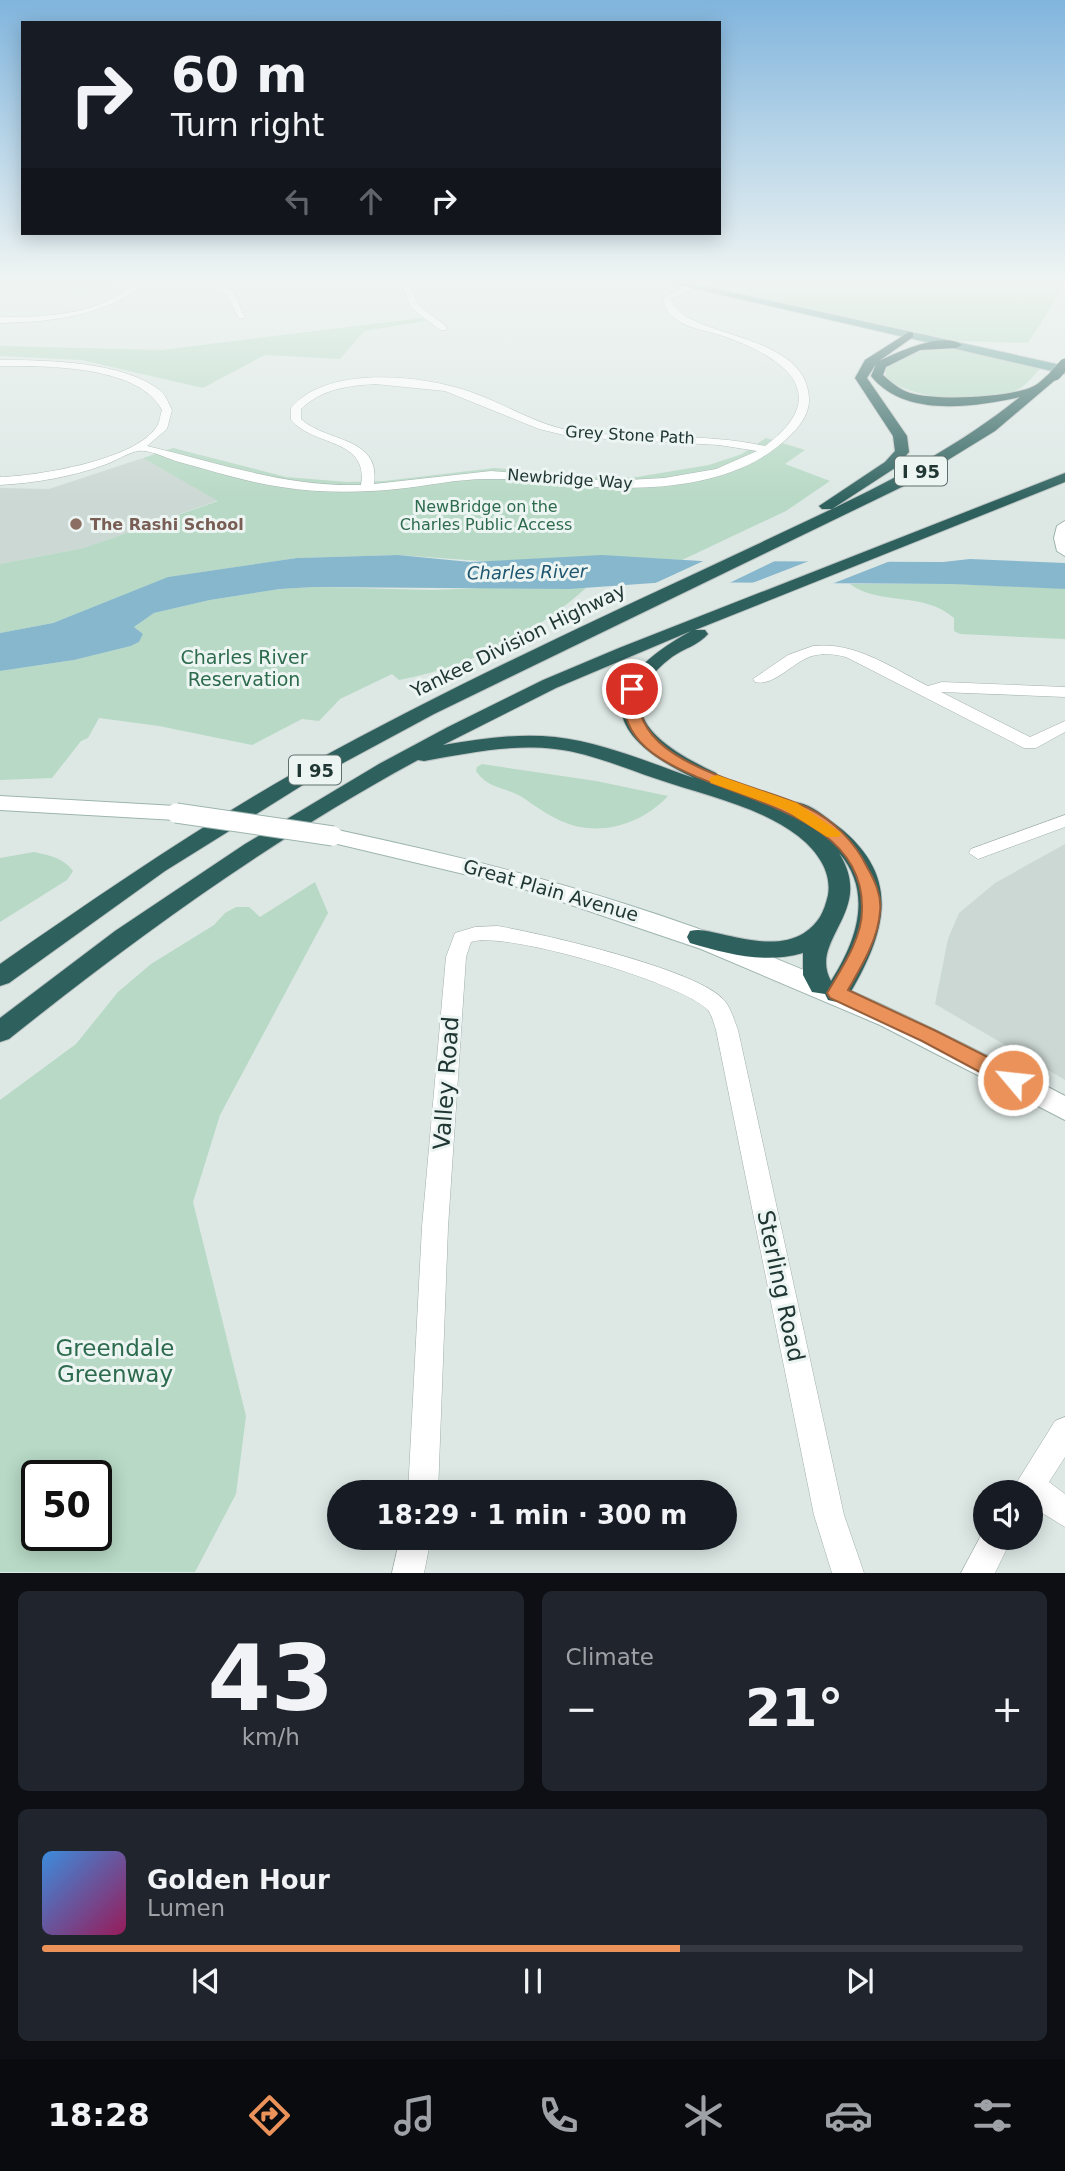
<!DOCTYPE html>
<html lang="en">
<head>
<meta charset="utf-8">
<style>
  body { margin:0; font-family:"DejaVu Sans",sans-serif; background:#20242c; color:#f1f3f6; height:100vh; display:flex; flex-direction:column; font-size:26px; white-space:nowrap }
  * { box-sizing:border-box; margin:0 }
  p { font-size:23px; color:#9ea1a6 }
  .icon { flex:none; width:38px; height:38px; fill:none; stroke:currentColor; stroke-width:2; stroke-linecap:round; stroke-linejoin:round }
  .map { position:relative; height:1573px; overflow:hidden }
  .sheet { display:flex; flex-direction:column; gap:18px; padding:18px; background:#0d0f14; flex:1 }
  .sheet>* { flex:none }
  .top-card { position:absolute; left:21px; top:21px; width:700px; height:214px; border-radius:0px; box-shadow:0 4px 18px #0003; background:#171b24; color:#f1f3f6; overflow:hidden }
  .fabs { position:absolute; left:973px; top:1480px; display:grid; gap:14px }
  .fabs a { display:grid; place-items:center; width:70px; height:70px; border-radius:50%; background:#171b24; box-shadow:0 4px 18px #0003; font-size:35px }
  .speed { position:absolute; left:21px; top:1460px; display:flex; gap:14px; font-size:35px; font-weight:700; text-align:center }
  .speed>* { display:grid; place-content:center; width:91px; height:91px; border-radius:50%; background:#171b24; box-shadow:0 4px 18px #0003; line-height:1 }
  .speed .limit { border:4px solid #111; border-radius:10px; background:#fff; color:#111 }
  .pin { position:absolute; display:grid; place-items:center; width:60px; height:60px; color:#fff; margin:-30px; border:4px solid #fff; border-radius:50%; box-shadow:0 2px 7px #0007 }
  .me { position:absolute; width:77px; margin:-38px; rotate:298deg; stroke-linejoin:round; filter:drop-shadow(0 0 5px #0008) }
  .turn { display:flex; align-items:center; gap:24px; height:147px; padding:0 35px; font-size:32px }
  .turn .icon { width:91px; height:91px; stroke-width:2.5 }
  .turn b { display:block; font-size:49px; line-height:60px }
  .lanes { display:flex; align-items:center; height:66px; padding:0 35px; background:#0003; justify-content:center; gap:35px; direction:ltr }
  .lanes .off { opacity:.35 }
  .big { font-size:52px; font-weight:800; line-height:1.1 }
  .sheet .widget { flex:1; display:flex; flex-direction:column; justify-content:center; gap:10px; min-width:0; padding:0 24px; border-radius:10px; background:#20242c }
  .sheet .dial { align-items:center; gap:0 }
  .dial b { font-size:91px; line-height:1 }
  .song { display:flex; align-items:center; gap:21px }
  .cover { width:84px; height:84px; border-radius:10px; background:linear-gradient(135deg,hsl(210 70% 55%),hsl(330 70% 35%)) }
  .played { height:7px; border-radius:4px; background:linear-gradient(90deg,#ea925a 65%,#363941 65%) }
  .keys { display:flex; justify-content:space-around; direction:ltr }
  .heat { display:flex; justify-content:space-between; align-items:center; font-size:38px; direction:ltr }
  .sheet .tiles { flex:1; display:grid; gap:18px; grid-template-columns:1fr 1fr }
  .widget:last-child { grid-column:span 2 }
  .trip { position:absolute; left:327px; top:1480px; width:410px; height:70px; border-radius:35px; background:#171b24; box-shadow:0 4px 18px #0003; font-weight:800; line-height:70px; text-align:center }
  .menu { display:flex; height:112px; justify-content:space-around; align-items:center; background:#090b0e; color:#9ea1a6 }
  .menu .icon { width:49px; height:49px }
  .menu .selected { color:#ea925a }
  .menu b { font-size:32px; color:#f1f3f6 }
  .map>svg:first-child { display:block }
  .built { fill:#ccd8d4 }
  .green { fill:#b7d9c5; fill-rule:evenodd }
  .water { fill:#87b7cc }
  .pier { fill:#dde8e5 }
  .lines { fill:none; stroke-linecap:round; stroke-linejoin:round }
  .street-casing { stroke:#a1afac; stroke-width:1 }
  .secondary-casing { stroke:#9db4af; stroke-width:2 }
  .primary-casing { stroke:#bcc3c2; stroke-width:2 }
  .highway-casing { stroke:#bcc3c2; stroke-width:2 }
  .street { fill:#fff; fill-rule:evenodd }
  .secondary { fill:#fff; fill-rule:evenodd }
  .primary { fill:#649c96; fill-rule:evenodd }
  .highway { fill:#2e615e; fill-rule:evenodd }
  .secondary-bridge-casing { stroke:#9db4af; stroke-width:21; stroke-linecap:butt }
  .highway-bridge-casing { stroke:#bcc3c2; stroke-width:12; stroke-linecap:butt }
  .secondary-bridge { stroke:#fff; stroke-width:19 }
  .highway-bridge { stroke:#2e615e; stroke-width:11 }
  .route { fill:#ea925a; stroke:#985f3a; stroke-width:2 }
  .slow { fill:#f59e0b }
  .education-dot { fill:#8d6e63; stroke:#edf5f3; stroke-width:2.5 }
  .labels { text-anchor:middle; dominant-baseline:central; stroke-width:6; stroke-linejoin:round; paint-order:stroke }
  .far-street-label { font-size:16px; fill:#203734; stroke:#edf5f3 }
  .far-park-label { font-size:16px; fill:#2d6b4e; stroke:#edf5f3 }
  .far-education-label { font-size:16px; font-weight:bold; fill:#785e54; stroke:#edf5f3; text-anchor:start }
  .shield { fill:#edf5f3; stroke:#5e706d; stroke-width:2 }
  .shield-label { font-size:18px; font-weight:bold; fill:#203734 }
  .far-water-label { font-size:18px; font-style:italic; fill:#1e566f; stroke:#edf5f3 }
  .street-label { font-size:19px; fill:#203734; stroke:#edf5f3 }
  .park-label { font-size:19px; fill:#2d6b4e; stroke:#edf5f3 }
  .near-street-label { font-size:23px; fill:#203734; stroke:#edf5f3 }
  .near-park-label { font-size:23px; fill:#2d6b4e; stroke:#edf5f3 }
</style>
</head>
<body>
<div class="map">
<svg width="1065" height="1573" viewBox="0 0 1065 1573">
  <rect width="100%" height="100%" fill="#dde8e5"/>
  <!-- built -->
  <g class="built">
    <path d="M 143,458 L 219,500 L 84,548 L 0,564 L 0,488 L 49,489 Z"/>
    <path d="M 1065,844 L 1065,1080 L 935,1004 L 948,939 L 959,913 L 995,883 Z"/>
  </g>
  <!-- green -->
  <g class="green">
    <path d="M 0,283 L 118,283 L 86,295 L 30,288 L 0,290 Z"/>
    <path d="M 691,283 L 1065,283 L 1065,285 L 1028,343 L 958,341 Z"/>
    <path d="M 422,318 L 425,321 L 364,331 L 340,359 L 265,355 L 203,388 L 81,360 L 0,356 L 0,346 L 161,350 Z"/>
    <path d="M 928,348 L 949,348 L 1041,368 C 1035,374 1029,382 1022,387 C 989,409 917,400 886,379 L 885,368 L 890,364 Z"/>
    <path d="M 766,438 L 805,450 L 785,464 L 830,481 L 786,511 L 682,560 L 601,556 L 495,562 L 398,555 L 297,558 L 169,577 L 53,623 L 0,633 L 0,564 L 84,548 L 218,501 L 143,458 L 173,448 L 286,477 L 347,482 L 384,481 L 495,468 L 588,477 L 637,477 L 709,465 L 742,454 Z"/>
    <path d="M 850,584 L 951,584 L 1060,588 L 1065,589 L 1065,639 L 960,634 L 954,631 L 954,618 C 924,591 879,606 850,584 Z"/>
    <path d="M 533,586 L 586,588 C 534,635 467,667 399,680 L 392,674 L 340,699 L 319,721 L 302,719 L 252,745 L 159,726 L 99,718 L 88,738 L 81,741 L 52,778 L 0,780 L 0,671 L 74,660 L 131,646 L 139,642 L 143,634 L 134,627 L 154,613 L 210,600 L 280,589 L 314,587 L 432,590 Z"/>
    <path d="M 482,764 L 596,781 L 668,796 C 640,826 596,838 559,820 C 546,814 534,805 522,797 C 505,787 488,789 476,771 L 477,767 Z"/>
    <path d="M 34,852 C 48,855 64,858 73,871 L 67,880 L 0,922 L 0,858 Z"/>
    <path d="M 315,882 L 328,913 L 220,1115 L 193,1202 L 246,1416 L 236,1494 L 195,1572 L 0,1572 L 0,1100 L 76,1044 L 118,992 L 151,964 L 214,925 L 225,913 L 236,907 L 249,907 L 260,917 ZM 37,1475 L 96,1475 L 96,1535 L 37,1535 Z"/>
  </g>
  <!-- water -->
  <path class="water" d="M 398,555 L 470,562 L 602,555 L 701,561 L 943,562 L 970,559 L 1065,563 L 1065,589 L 951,584 L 668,582 L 569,589 L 314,587 L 280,589 L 210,600 L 154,613 L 134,627 L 143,634 L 139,642 L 131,646 L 74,660 L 0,671 L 0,633 L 53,623 L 168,577 L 297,558 Z"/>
  <!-- pier -->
  <g class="pier">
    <path d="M 747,556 L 783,557 L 721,587 L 649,586 L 712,557 Z"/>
    <path d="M 822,556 L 898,558 L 824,587 L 742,587 Z"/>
  </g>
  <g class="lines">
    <defs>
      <g id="street">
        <path d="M 136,283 L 147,283 C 104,316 53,322 0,323 L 0,317 C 37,317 79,316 113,298 C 121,294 128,288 136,283 Z"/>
        <path d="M 202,283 L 214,283 L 233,291 L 245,318 L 239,318 L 227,295 Z"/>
        <path d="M 401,283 L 409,283 L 418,305 L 446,326 L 446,330 L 440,330 L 411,308 Z"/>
        <path d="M 691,283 L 694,288 L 671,299 C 682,339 806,330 809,398 C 810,416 796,431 783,442 C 731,488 647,491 581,486 C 550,484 519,478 487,479 C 457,479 427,486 397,489 C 359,493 320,493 281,487 C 246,482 213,471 179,462 C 168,459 149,449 138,451 C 127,453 114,462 104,465 C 71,477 35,483 0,485 L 0,477 C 37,476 137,460 157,426 C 160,422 160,415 162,410 C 139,365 45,366 0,366 L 0,360 C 47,360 123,361 161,391 C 166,396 169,404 172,410 L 167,429 L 147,446 C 219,463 286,487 361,485 C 369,438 314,447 291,420 L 291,408 C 327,365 420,375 468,391 C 504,403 536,425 573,431 C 637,440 702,432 765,446 C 775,438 785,430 792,419 C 820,375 755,347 723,336 C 708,331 690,329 677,320 C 669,315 664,307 663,298 ZM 375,384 L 445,391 L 539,429 L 572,437 L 719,445 L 757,451 L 716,469 L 664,478 L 610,481 L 491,471 L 374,484 C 381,436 327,443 301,419 L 301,409 C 322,389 346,386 375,384 Z"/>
        <path d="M 813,646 C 855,641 892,668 928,686 L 942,682 L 1065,687 L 1065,697 L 941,692 L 1030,737 L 1065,721 L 1065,732 L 1036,748 L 1024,748 L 846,657 C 835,654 823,653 812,656 C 794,661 774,687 755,682 L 753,679 L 788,655 Z"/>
        <path d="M 1065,815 L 1065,827 L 978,859 L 969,853 L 971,849 Z"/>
        <path d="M 498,926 C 543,934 697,969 724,1000 C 731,1008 734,1020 738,1030 L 844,1515 L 864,1573 L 832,1573 L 814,1515 L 716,1030 C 714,1024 712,1015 708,1010 C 683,983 504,930 471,942 L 466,957 L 448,1227 L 438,1493 L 408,1493 L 422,1227 L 446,957 L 455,933 L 475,927 Z"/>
        <path d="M 1065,1417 L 1065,1457 L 1049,1482 L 1065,1494 L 1065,1527 L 1031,1506 L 1031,1493 L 1010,1493 L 1055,1421 Z"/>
        <path d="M 985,1528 L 985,1538 L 1012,1538 L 995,1573 L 961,1573 Z"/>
        <path d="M 400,1538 L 431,1538 L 424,1573 L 392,1573 Z"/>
      </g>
      <g id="secondary">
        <path d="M 1065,521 L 1065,556 L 1057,551 L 1054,538 L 1057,526 Z"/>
        <path d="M 0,796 L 176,806 L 184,808 L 187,813 L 184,818 L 176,820 L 0,810 Z"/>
        <path d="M 333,829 C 431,850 529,873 625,904 C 778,952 923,1021 1065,1096 L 1065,1120 L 880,1025 L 701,949 L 518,887 L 325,841 L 322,836 L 325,831 Z"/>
      </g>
      <path id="primary" d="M 671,283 L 690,283 L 1065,366 L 1065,374 Z"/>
      <g id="highway">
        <path d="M 909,332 L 913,333 L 913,337 L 879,361 C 899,352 942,331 962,345 L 956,348 L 920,350 L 886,367 L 883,375 C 892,383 899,389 910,393 C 935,401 1011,398 1034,386 C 1040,383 1045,377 1051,372 L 1061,375 L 995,431 L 912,482 L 434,714 L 306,783 L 165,871 L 9,983 L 0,986 L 0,964 C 95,898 191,832 292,774 C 466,676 652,595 832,509 L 822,509 L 819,506 L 885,462 L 895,451 L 893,436 L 855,378 L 865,360 ZM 876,364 L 871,376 C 905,418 973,407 1020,397 C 962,444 899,477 832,509 L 895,468 L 909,452 L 907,436 L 867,378 Z"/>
        <path d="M 1065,473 L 1065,482 L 695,630 L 705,630 L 708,634 C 699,645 683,649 672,657 C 602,710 663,748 716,773 L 719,777 L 716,781 L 710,783 L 786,810 L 787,803 C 803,799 818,811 831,821 C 905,874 887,932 846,1000 L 837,1002 L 828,1000 L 825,994 L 812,992 L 803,975 L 803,953 C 764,964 728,954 690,943 L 687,937 L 690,931 C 701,928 710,932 721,934 C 747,940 780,948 804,933 C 819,923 824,912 828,895 C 832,871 816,850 798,836 C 759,806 703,795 657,779 C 624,768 590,753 555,749 C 510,744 468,753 424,761 L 418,760 C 272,839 138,936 9,1039 L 0,1042 L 0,1018 L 115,931 L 245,844 L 379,764 L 448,727 L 543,680 L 619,648 ZM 691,631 C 599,682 596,732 694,778 C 650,763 602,742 555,737 C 517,733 481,739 443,745 L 556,688 ZM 839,853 C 874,893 856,942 831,981 C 808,939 876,912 839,853 Z"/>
      </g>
    </defs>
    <!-- street casing -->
    <use href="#street" class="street-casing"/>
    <!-- secondary casing -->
    <use href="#secondary" class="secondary-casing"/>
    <!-- primary casing -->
    <use href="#primary" class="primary-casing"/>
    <!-- highway casing -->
    <use href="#highway" class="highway-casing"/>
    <!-- street -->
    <use href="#street" class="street"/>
    <!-- secondary -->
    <use href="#secondary" class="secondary"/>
    <!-- primary -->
    <use href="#primary" class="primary"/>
    <!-- highway -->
    <use href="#highway" class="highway"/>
    <defs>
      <path id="secondary-bridge" d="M 176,813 L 333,836"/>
      <path id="highway-bridge" d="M 1055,375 L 1065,364"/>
    </defs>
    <!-- secondary-bridge casing -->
    <use href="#secondary-bridge" class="secondary-bridge-casing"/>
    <!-- highway-bridge casing -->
    <use href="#highway-bridge" class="highway-bridge-casing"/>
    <!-- secondary-bridge -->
    <use href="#secondary-bridge" class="secondary-bridge"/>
    <!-- highway-bridge -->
    <use href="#highway-bridge" class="highway-bridge"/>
  </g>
  <!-- sky -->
  <linearGradient id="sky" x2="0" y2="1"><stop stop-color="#81b5dd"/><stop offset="0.56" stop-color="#f0f5f3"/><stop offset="1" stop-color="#f0f5f3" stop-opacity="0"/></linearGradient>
  <rect width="1065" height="503" fill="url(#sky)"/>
  <!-- route -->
  <path class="route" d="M 632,684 L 639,689 C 628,766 757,783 808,808 C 833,820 855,842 867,867 C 875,881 882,896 880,912 C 878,940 861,967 848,990 L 936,1031 L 1021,1074 L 1024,1080 L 1021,1086 L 1013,1088 L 1006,1086 L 922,1041 L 830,998 L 827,993 C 841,969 862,939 862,910 C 866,774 605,807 625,689 Z"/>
  <!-- slow -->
  <path class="slow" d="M 717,775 L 797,803 L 841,833 L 839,837 L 827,837 L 785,810 L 711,783 L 709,780 L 711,777 Z"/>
  <!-- markers -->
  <circle class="education-dot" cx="76" cy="524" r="7"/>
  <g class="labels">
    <!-- far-street labels -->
    <g class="far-street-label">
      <text transform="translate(630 435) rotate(3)">Grey Stone Path</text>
      <text transform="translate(570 479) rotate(4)">Newbridge Way</text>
    </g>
    <!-- far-park labels -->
    <g class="far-park-label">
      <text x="486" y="506">NewBridge on the<tspan x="486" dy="18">Charles Public Access</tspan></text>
    </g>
    <!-- far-education labels -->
    <g class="far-education-label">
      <text x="90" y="524">The Rashi School</text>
    </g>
    <!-- shield labels -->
    <g class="shield">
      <rect x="895" y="456.5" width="52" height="29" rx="5"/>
      <rect x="289" y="755.5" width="52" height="29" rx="5"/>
    </g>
    <g class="shield-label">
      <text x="921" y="471">I 95</text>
      <text x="315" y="770">I 95</text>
    </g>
    <!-- far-water labels -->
    <g class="far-water-label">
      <text transform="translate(527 572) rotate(-1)">Charles River</text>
    </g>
    <!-- street labels -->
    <g class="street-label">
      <text transform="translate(518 640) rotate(-26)">Yankee Division Highway</text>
      <text transform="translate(551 890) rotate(16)">Great Plain Avenue</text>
    </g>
    <!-- park labels -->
    <g class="park-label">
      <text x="244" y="657">Charles River<tspan x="244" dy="22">Reservation</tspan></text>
    </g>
    <!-- near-street labels -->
    <g class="near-street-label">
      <text transform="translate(446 1083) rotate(-86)">Valley Road</text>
      <text transform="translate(781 1286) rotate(78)">Sterling Road</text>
    </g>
    <!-- near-park labels -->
    <g class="near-park-label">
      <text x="115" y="1348">Greendale<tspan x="115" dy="26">Greenway</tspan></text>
    </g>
  </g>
</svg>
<div class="fabs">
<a><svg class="icon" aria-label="sound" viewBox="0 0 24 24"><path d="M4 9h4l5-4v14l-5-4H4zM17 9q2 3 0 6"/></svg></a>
</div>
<div class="speed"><div class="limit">50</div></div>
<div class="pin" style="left:632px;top:689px;background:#d93025"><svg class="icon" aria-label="arrive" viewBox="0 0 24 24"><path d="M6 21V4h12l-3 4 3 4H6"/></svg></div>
<svg class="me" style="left:1013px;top:1080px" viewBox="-20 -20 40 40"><circle r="17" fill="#ea925a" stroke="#fff" stroke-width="3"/><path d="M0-11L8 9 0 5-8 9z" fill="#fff"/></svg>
<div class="trip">18:29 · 1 min · 300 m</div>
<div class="top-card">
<div class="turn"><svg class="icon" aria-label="right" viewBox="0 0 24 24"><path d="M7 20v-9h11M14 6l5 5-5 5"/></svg><div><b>60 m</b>Turn right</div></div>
<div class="lanes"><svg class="icon off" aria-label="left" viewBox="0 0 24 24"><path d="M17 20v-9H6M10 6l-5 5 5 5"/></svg><svg class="icon off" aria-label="ahead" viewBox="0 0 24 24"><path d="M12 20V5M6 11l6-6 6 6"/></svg><svg class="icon" aria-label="right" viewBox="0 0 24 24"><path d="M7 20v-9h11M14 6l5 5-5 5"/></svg></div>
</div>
</div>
<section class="sheet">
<div class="tiles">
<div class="widget dial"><b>43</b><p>km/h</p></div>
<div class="widget"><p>Climate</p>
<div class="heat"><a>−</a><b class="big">21°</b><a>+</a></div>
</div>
<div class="widget">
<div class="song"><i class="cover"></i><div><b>Golden Hour</b><p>Lumen</p></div></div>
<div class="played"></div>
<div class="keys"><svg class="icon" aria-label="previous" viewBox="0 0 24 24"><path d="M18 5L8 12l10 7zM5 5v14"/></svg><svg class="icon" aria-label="pause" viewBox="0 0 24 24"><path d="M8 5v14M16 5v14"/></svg><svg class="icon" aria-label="next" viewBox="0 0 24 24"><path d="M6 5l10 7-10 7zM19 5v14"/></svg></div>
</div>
</div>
</section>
<nav class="menu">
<b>18:28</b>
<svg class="icon selected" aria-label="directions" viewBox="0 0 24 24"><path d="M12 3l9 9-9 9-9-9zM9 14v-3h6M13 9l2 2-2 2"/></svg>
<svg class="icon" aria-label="music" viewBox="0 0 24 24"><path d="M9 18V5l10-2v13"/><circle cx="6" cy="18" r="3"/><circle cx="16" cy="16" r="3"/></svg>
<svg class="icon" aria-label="phone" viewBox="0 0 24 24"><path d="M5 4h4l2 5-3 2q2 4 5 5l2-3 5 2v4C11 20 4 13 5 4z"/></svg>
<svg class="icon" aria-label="climate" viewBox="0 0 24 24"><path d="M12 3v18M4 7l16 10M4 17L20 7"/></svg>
<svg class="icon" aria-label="car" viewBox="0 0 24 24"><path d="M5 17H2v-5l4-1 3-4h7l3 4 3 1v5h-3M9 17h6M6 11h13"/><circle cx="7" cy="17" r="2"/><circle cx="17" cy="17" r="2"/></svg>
<svg class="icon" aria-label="filters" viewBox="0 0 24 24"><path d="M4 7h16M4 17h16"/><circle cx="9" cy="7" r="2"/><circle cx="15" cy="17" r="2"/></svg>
</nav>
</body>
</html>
